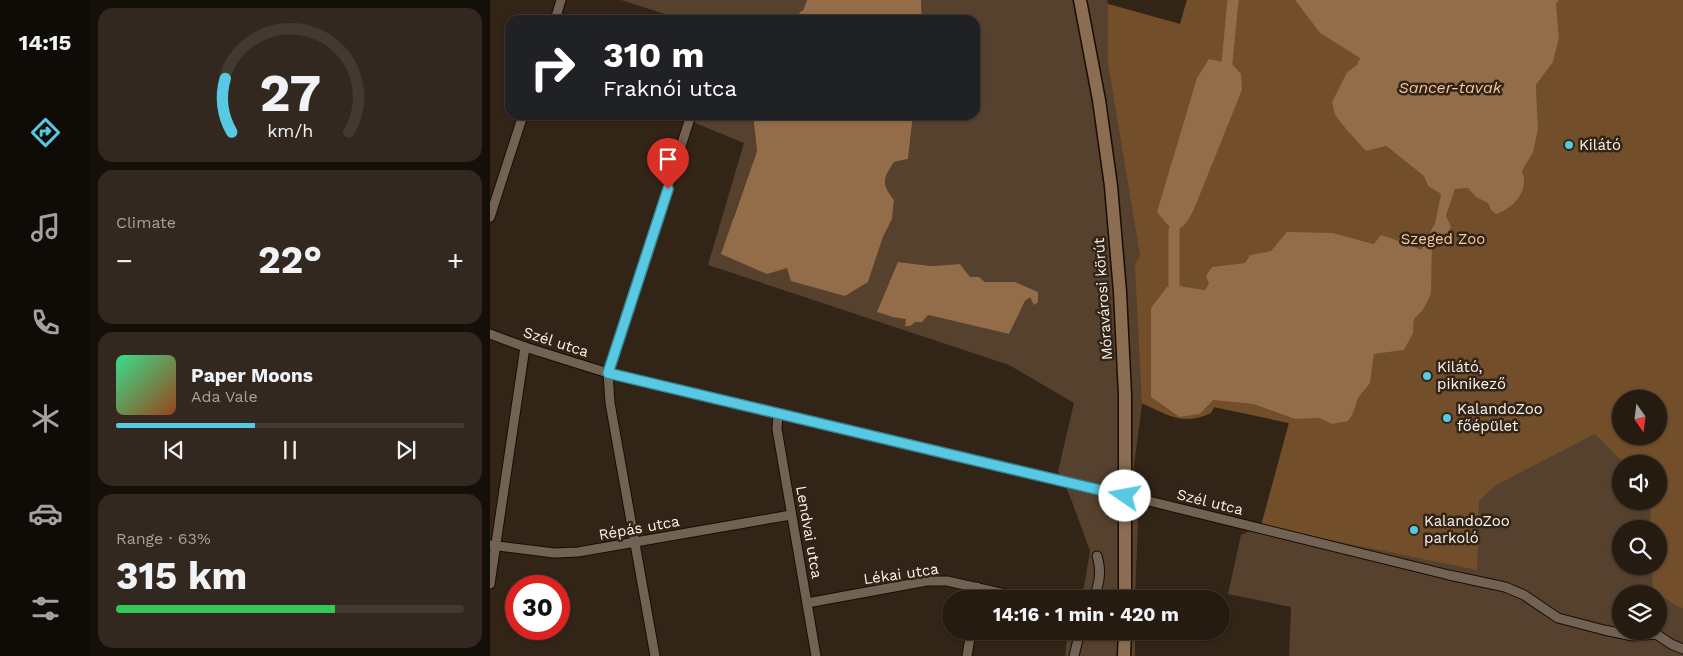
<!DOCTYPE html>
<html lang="en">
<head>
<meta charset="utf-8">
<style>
  body { margin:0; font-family:"Work Sans",sans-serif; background:#32281f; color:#f1f3f6; height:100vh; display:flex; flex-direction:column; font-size:19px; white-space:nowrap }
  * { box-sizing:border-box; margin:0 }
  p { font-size:16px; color:#a4a19f }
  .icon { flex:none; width:28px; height:28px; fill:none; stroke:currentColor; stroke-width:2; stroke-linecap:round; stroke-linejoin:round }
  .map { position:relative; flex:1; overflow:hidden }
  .sheet { display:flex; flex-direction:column; gap:8px; padding:8px; background:#150f09; width:400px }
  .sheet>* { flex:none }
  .top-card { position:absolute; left:15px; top:15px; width:475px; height:105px; border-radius:15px; box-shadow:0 1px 4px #0004,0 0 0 1px #423931; background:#202124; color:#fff; overflow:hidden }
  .needle { width:32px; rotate:166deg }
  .buttons { position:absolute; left:1122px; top:390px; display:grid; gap:10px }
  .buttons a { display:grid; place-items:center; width:55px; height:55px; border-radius:50%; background:#261b11; box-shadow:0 1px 4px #0004,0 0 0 1px #423931; font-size:25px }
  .speed { position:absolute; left:15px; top:575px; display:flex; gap:10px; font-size:25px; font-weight:700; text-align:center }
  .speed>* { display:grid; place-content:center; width:65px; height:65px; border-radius:50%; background:#261b11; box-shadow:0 1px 4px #0004,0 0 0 1px #423931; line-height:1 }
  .speed .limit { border:8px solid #d22; background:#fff; color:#111 }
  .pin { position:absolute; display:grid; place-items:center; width:42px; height:42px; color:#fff; margin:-51px -21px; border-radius:50% 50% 50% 0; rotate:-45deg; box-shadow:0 0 5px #0007 }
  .pin .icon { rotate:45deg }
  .me { position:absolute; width:55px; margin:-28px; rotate:282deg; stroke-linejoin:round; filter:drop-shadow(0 0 4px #0008) }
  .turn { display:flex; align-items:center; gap:18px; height:105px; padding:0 15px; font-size:22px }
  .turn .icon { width:65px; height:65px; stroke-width:2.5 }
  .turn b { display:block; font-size:35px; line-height:42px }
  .big { font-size:38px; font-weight:700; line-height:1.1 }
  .sheet .tile { flex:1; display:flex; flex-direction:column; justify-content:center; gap:8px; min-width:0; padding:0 18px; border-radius:15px; background:#32281f }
  .sheet .dial { align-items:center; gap:0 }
  .dial svg { height:130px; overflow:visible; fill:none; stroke:#423931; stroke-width:7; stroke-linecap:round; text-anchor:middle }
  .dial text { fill:#f1f3f6; stroke:none }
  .song { display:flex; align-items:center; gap:15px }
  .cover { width:60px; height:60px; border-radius:8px; background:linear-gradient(135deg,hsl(150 70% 55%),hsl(20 70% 35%)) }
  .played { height:5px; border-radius:2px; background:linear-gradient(90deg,#57c9e2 40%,#423931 40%) }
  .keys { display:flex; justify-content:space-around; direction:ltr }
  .heat { display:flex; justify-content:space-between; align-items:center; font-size:28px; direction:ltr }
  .charge { height:8px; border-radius:4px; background:linear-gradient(90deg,#34c759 63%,#423931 0) }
  .trip { position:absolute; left:452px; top:590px; width:288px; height:50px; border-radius:25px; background:#261b11; box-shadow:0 1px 4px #0004,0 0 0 1px #423931; font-weight:700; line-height:50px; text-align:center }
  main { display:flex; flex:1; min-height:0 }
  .tabs { display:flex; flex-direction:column; width:90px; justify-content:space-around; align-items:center; background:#0f0b07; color:#a4a19f }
  .tabs .icon { width:35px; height:35px }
  .tabs .active { color:#57c9e2 }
  .tabs b { font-size:22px; color:#f1f3f6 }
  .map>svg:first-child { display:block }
  .green { fill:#56412e; fill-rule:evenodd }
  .forest { fill:#724e2b; fill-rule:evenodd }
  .water { fill:#936d49 }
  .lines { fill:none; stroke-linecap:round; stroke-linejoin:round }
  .canal { stroke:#936d49; stroke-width:11 }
  .minor-casing { stroke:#190d03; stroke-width:11 }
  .secondary-casing { stroke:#190d03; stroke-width:15 }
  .minor { stroke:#726253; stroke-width:9 }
  .secondary { stroke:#8b6d51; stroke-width:12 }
  .route-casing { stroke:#398393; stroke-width:12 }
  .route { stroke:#57c9e2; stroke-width:9 }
  .poi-dot { fill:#57c9e2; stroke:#322417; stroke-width:2 }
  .labels { text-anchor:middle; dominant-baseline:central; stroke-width:5; stroke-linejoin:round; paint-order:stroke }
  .poi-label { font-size:15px; fill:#fcf3ea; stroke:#322417; text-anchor:start }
  .park-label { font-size:15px; fill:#faca9d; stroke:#322417 }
  .street-label { font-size:15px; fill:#fcf3ea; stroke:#322417 }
  .water-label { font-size:16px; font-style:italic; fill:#f7c79b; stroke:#322417 }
</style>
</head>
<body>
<main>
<nav class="tabs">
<b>14:15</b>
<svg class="icon active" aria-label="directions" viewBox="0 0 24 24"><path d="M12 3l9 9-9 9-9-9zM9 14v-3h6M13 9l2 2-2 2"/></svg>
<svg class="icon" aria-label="music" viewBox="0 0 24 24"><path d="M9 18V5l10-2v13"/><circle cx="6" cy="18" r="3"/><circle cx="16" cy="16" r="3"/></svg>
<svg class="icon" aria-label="phone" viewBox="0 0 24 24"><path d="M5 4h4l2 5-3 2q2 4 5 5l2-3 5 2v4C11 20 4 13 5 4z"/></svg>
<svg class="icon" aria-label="climate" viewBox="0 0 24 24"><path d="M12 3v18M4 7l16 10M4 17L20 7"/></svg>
<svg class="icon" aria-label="car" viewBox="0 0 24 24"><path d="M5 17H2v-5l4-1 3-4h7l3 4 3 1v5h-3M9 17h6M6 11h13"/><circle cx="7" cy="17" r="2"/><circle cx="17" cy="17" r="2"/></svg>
<svg class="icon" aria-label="filters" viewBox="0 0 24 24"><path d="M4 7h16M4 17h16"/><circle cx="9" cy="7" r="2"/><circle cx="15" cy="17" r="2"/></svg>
</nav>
<section class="sheet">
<div class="tile dial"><svg viewBox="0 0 100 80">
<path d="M14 69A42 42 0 1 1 86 69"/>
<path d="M14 69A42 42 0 0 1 10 36" stroke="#57c9e2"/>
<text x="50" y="56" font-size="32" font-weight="700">27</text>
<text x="50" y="72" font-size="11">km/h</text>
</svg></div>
<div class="tile"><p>Climate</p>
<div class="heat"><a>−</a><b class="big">22°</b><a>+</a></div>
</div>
<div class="tile">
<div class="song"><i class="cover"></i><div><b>Paper Moons</b><p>Ada Vale</p></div></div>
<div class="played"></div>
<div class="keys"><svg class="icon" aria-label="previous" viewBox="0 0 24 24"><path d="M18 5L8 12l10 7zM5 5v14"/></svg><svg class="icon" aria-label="pause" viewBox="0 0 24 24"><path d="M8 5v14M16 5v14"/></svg><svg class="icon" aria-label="next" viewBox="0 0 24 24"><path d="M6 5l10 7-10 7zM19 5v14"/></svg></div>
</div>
<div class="tile"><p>Range · 63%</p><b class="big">315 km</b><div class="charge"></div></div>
</section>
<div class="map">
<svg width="1193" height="656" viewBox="0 0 1193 656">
  <rect width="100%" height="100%" fill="#322417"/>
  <!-- green -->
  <g class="green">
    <path d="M 131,0 L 317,0 L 315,7 L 346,20 L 340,20 L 311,11 L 304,20 L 194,20 Z"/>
    <path d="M 431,0 L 617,0 L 618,4 L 690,24 L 697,0 L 1193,0 L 1193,656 L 799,656 L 801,607 L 738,594 L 751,535 L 771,526 L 799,423 L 724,407 L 721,413 C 690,427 680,414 652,404 L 642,481 L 648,522 L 645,599 L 589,599 L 594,587 L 600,551 L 581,499 L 568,471 L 584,403 L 519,365 L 218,265 L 254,143 L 205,123 L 208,115 L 263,115 L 267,151 L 243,218 L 297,268 L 378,282 L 393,237 L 402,219 L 404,200 C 391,183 393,179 404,162 L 418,159 L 423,115 L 485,115 L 485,20 L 432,20 ZM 408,262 L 441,266 L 470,264 L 480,277 L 489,277 L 495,282 L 525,282 L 548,302 L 540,296 L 535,301 L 519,334 L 438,315 L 415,325 L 417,319 ZM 1131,399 L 1169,399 L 1169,436 L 1131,436 ZM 1131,464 L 1169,464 L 1169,501 L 1131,501 ZM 1131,529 L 1169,529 L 1169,566 L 1131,566 ZM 1131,594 L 1169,594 L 1169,631 L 1131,631 Z"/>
    <path d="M 578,631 L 645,631 L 645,656 L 575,656 Z"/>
  </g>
  <!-- forest -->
  <path class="forest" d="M 697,0 L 805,0 L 830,33 L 870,58 L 867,65 L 857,72 L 842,102 L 845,115 L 876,150 L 895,146 L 934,176 L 938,186 L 951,194 L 945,223 L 931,250 L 921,245 L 885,244 L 843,233 L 781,251 L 760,255 L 755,263 L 722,267 L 719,283 L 715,290 L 684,285 L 661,397 L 688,417 L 710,414 L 723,400 L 763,404 L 805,419 L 829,418 L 842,424 L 863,413 L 868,398 L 880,382 L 884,354 L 914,350 L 923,333 L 924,319 L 933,310 L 941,294 L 942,248 L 951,234 L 965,189 L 978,188 L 986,197 L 998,203 L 1035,182 L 1032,171 C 1051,137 1048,122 1046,85 L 1063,62 L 1069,38 L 1066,4 L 1069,0 L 1193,0 L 1193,608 C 1182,606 1180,599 1169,597 L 1169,594 L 1163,594 L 1162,566 L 1169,566 L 1169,529 L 1161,529 L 1160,501 L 1169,501 L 1169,464 L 1135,464 L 1105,434 L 1006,485 L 989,501 L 987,570 L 771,526 L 799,423 L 724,407 L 721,413 C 692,426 678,415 652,403 L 645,266 L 650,255 L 618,63 L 618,4 L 690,24 ZM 1131,399 L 1169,399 L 1169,436 L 1131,436 Z"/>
  <!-- water -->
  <g class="water">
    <path d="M 317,0 L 431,0 L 432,20 L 304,20 L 311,11 L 313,11 Z"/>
    <path d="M 805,0 L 1069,0 L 1066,4 L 1069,38 L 1063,62 L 1046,85 L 1048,129 L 1043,152 L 1032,171 C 1033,175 1035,179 1034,183 C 1033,198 1019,210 1006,214 L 1001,210 L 998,203 L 986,197 L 978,188 L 965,189 L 956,216 L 961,227 L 958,233 L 951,234 L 942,248 L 941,294 L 933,310 L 924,319 L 923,333 L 914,350 L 884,354 L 880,383 L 868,398 L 863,413 L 858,421 L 842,424 L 829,418 L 805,419 L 763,404 L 723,400 L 710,414 L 689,417 L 661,397 L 661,308 L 677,287 L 684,285 L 715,290 L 719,283 L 716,276 L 722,267 L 755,263 L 760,255 L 781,251 L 797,232 L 843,233 L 884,244 L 891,235 L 921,245 L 931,250 L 945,223 L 951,194 L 938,186 L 934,176 L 896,146 L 876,151 L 857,130 L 845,115 L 842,102 L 857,72 L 867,65 L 870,58 L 830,33 Z"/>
    <path d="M 719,59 L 742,64 L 751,74 L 752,90 L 704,209 C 699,218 695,229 684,230 L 676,223 L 667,212 L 707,78 Z"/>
    <path d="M 263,115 L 423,115 L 418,159 L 404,162 C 393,179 391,183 404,200 L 402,219 L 393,237 L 378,282 L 355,296 L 301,281 L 297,268 L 277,274 L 231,254 L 267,151 Z"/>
    <path d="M 408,262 L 441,266 L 470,264 L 480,277 L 489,277 L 495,282 L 525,282 L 548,292 L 548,302 L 544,305 L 540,297 L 535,301 L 519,334 L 438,315 L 432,322 L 425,322 L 420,326 L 415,326 L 416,319 L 403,317 L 387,312 Z"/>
  </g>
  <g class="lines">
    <!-- canal -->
    <g class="canal">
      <path d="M 737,63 L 743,0"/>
      <path d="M 684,230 L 684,285"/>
    </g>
    <defs>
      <g id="minor">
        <path d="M 65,20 L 71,0"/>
        <path d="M 0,217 L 33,115"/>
        <path d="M 0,334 L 35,347 L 118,373 L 592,486 L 655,500 L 959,575 L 1015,587 L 1034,595 L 1068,618 L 1114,630 L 1143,636 L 1166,634 L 1181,644 L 1193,649"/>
        <path d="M 288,413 L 287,429 L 326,656"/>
        <path d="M 0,545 L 64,553 L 88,552 L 301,515"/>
        <path d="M 0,584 L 35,347"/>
        <path d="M 486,599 L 487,587"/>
        <path d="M 604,599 C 609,583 612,572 607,556"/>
        <path d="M 317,603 L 437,581 L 457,581 L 538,599"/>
        <path d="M 165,656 L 120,403 L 118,373 L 201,115"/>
        <path d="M 477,656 L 481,631"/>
        <path d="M 584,656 L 590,631"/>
      </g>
      <g id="secondary">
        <path d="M 590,0 L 609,100 L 621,186 L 630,292 L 635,395 L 635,599"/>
        <path d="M 634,656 L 635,631"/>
      </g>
    </defs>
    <!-- minor casing -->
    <use href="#minor" class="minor-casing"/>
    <!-- secondary casing -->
    <use href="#secondary" class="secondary-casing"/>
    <!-- minor -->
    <use href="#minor" class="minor"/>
    <!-- secondary -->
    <use href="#secondary" class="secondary"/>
  </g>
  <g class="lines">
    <defs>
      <path id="route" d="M 178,189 L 118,373 L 635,496"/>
    </defs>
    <!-- route casing -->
    <use href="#route" class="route-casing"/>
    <!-- route -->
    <use href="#route" class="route"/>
  </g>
  <!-- markers -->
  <g class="poi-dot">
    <circle cx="1079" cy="145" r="5"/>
    <circle cx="937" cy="376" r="5"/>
    <circle cx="957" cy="418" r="5"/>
    <circle cx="924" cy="530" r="5"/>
  </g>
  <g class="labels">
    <!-- poi labels -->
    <g class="poi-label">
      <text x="1089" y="145">Kilátó</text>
      <text x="947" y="367">Kilátó,<tspan x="947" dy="17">piknikező</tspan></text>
      <text x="967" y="409">KalandoZoo<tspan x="967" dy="17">főépület</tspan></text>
      <text x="934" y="521">KalandoZoo<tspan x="934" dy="17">parkoló</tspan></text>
    </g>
    <!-- park labels -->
    <g class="park-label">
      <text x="953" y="239">Szeged Zoo</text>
    </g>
    <!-- street labels -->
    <g class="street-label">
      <text transform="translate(613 299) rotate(-94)">Móravárosi körút</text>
      <text transform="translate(66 342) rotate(18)">Szél utca</text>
      <text transform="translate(720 502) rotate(14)">Szél utca</text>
      <text transform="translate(149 528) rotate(-10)">Répás utca</text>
      <text transform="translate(319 532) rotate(80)">Lendvai utca</text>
      <text transform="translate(411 574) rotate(-8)">Lékai utca</text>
    </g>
    <!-- water labels -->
    <g class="water-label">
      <text x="960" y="87">Sancer-tavak</text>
    </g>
  </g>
</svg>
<div class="buttons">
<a><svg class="needle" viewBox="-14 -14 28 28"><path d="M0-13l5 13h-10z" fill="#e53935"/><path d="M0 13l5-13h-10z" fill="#a4a19f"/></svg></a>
<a><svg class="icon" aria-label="sound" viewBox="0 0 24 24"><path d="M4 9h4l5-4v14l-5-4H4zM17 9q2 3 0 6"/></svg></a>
<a><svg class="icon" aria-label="search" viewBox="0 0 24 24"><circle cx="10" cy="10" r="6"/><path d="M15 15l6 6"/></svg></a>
<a><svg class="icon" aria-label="layers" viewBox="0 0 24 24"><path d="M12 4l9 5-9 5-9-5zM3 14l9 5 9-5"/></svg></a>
</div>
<div class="speed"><div class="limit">30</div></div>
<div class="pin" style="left:178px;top:189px;background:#d93025"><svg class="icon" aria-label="arrive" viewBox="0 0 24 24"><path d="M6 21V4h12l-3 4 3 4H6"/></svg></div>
<svg class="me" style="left:635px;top:496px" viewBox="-20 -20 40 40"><circle r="19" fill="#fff"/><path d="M0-13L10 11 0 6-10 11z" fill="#57c9e2"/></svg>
<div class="trip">14:16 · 1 min · 420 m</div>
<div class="top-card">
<div class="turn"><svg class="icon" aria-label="right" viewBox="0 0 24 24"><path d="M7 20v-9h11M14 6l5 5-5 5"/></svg><div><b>310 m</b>Fraknói utca</div></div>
</div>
</div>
</main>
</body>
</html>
